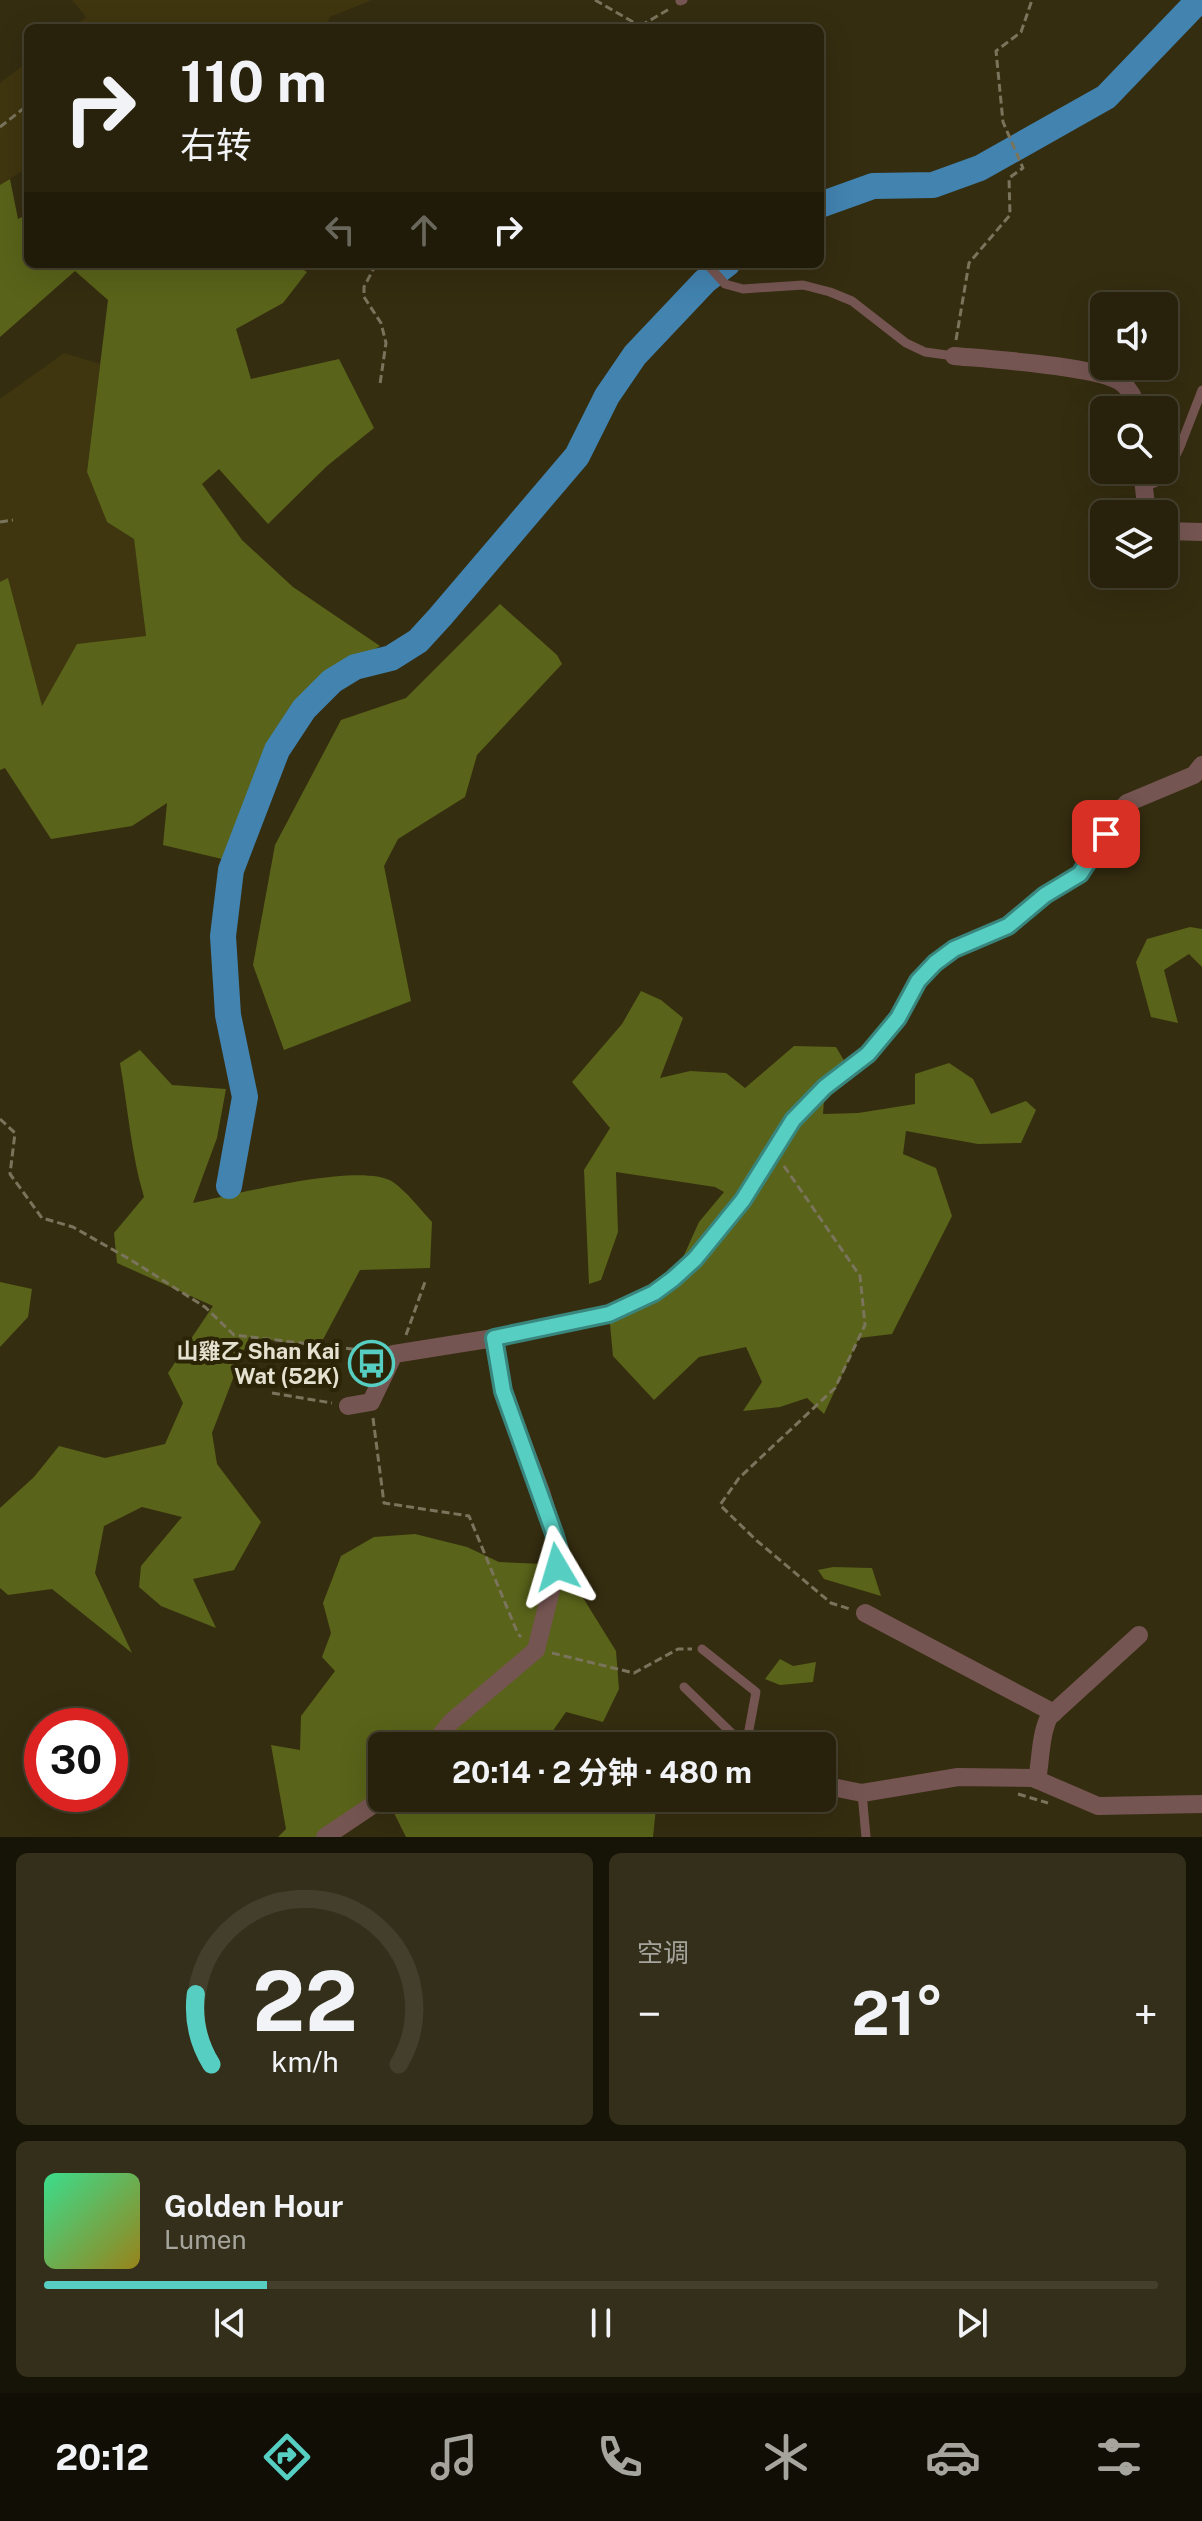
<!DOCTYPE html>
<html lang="zh">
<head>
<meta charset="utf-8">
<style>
  body { margin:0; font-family:"Public Sans","Noto Sans SC",sans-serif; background:#342f1a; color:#f1f3f6; height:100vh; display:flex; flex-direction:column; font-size:30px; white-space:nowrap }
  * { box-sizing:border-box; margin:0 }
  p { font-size:26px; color:#a5a49d }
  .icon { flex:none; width:44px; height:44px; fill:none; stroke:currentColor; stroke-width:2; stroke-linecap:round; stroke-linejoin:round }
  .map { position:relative; height:1837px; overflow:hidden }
  .side { display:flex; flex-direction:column; gap:16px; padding:16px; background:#161307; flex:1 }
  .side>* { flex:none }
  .guide { position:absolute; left:24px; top:24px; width:800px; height:244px; border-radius:12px; box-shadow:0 8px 32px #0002,0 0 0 2px #443f2d; background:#28220c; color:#f1f3f6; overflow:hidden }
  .fabs { position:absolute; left:1090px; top:292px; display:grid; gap:16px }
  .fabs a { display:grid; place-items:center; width:88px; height:88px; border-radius:12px; background:#28220c; box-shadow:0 8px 32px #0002,0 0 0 2px #443f2d; font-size:40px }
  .speed { position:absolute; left:24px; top:1708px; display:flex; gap:16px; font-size:40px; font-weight:700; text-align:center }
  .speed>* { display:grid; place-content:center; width:104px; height:104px; border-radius:50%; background:#28220c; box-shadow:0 8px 32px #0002,0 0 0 2px #443f2d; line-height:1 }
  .speed .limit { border:12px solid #d22; background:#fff; color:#111 }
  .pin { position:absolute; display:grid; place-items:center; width:68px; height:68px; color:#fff; margin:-34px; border-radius:16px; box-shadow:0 4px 12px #0006 }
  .me { position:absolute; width:88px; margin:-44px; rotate:353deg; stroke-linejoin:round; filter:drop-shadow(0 0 6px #0008) }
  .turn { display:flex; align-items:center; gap:28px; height:168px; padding:0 24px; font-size:36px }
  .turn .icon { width:104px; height:104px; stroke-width:2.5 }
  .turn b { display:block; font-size:56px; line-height:68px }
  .lanes { display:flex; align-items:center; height:76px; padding:0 24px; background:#0003; justify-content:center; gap:40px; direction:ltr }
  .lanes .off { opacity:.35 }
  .big { font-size:60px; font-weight:700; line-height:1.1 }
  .side .widget { flex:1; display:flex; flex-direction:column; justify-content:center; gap:12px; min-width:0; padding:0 28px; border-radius:12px; background:#342f1a }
  .side .dial { align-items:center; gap:0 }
  .dial svg { height:208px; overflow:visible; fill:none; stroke:#443f2d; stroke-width:7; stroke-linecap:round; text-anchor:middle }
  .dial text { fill:#f1f3f6; stroke:none }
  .song { display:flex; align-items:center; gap:24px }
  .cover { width:96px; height:96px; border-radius:12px; background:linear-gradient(135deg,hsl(150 70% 55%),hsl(50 70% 35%)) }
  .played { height:8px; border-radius:4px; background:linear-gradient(90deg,#57cec2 20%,#443f2d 20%) }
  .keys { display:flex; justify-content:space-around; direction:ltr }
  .heat { display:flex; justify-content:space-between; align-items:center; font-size:44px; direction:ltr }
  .side .tiles { flex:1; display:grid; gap:16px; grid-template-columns:1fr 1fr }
  .widget:last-child { grid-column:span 2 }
  .trip { position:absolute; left:368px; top:1732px; width:468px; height:80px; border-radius:12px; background:#28220c; box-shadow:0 8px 32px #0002,0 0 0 2px #443f2d; font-weight:700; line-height:80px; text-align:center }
  .tabs { display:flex; height:128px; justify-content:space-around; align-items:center; background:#100e05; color:#a5a49d }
  .tabs .icon { width:56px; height:56px }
  .tabs .on { color:#57cec2 }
  .tabs b { font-size:36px; color:#f1f3f6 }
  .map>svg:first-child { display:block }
  .built { fill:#3f350f }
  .forest { fill:#596319 }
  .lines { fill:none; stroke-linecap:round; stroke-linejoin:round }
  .river { stroke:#4283b0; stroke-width:26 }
  .path { stroke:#7a745c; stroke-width:3; stroke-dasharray:8 4; stroke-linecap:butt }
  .lane { stroke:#755552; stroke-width:9 }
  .street { stroke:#755552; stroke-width:18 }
  .route-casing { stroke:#39867e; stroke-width:20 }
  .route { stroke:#57cec2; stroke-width:14 }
  .labels { text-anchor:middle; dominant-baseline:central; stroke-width:8; stroke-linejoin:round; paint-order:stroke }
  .poi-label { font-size:22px; font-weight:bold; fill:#e5e1d0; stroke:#2b2406; text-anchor:end }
</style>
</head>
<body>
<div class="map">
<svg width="1202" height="1837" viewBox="0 0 1202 1837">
  <rect width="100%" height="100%" fill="#352d10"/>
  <!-- built -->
  <g class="built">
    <path d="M 72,0 L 372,0 L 330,17 L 325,28 L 72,28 L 86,17 Z"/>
    <path d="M 28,62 L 28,167 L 0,185 L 0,83 Z"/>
    <path d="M 64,353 L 100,364 L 87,472 L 107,522 L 134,538 L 146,637 L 77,645 L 42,707 L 8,579 L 0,582 L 0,399 Z"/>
  </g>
  <!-- forest -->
  <g class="forest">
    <path d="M 10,179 L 18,219 L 28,214 L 28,264 L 294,264 L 307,272 L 283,303 L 236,329 L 251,379 L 339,359 L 374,428 L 327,466 L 268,524 L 219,469 L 202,484 L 242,540 L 293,587 L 380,646 L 304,693 L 222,859 L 163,845 L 167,803 L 132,826 L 51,839 L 5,768 L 0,770 L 0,582 L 8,578 L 42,706 L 77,644 L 146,636 L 134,539 L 107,522 L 87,472 L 108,300 L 75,271 L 0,337 L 0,185 Z"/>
    <path d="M 500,604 L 557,655 L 562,664 L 477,755 L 465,797 L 398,839 L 384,866 L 411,1001 L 284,1050 L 253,965 L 275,845 L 341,720 L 406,698 Z"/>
    <path d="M 1190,927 L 1202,929 L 1202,967 L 1189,954 L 1164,970 L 1178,1023 L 1151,1017 L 1136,962 L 1147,939 Z"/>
    <path d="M 641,991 L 661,1000 L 683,1018 L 660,1078 L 690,1071 L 726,1073 L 745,1088 L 794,1046 L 836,1047 L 849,1069 L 825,1087 L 823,1114 L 858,1113 L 915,1104 L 915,1074 L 949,1063 L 973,1079 L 991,1114 L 1026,1101 L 1036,1110 L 1021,1143 L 978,1144 L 906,1131 L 903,1154 L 936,1168 L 952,1216 L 892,1334 L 859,1338 L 824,1414 L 807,1398 L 780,1407 L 743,1411 L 762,1382 L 746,1347 L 699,1357 L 654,1400 L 613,1356 L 609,1314 L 680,1264 L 699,1222 L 724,1192 L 715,1187 L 616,1172 L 618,1232 L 601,1280 L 589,1284 L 584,1170 L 610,1128 L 572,1082 L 622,1024 Z"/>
    <path d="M 140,1050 L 172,1085 L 226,1089 L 217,1138 L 193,1203 C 234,1195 361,1161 393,1182 C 407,1192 420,1209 432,1222 L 430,1268 L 360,1270 L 319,1347 L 249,1337 L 212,1433 L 217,1464 L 261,1522 L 234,1570 L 193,1579 L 216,1628 L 161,1606 L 139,1587 L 141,1566 L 182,1517 L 142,1507 L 104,1526 L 95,1573 L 132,1653 L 52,1589 L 8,1595 L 0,1588 L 0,1508 L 34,1477 L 59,1446 L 105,1458 L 165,1444 L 183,1403 L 168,1373 L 213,1306 L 117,1263 L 114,1233 L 144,1197 C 131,1154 128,1108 120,1063 Z"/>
    <path d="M 0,1282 L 32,1289 L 28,1317 L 0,1347 Z"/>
    <path d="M 415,1534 L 467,1547 L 499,1562 L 544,1564 L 572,1580 L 616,1651 L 619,1689 L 603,1722 L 566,1712 L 545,1742 L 548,1746 L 382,1746 L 382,1798 L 657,1798 L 653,1837 L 406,1837 L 389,1803 L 329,1837 L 278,1837 L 286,1829 L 271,1745 L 300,1750 L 301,1716 L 335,1671 L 322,1657 L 331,1633 L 323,1603 L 341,1556 L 374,1537 Z"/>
    <path d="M 833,1567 L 872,1568 L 881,1596 L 824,1579 L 818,1570 Z"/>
    <path d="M 780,1659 L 793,1666 L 816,1662 L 813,1682 L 780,1685 L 765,1679 Z"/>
  </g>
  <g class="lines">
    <!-- river -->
    <g class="river">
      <path d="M 820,205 L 873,186 L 933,185 L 980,168 L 1106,97 L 1199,0"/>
      <path d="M 229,1186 L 245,1097 L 228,1015 L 223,936 L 231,870 L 277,750 L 304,709 L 332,681 L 355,667 L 391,658 L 418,641 L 440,617 L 577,456 L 607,396 L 635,355 L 705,281 L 727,264"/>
    </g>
    <!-- path -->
    <g class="path">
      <path d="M 595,0 L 640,26"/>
      <path d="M 593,28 L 637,28 L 671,8"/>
      <path d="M 0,127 L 28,105"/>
      <path d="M 376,264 L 364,287 L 364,297 L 381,323 L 386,343 L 380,384"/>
      <path d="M 956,340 L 969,263 L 1010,215 L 1009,178 L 1023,168 L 1003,122 L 996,51 L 1021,32 L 1032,0"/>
      <path d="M 0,522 L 13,520"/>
      <path d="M 0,1119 L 15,1133 L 10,1174 L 42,1218 L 73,1227 L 131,1260 L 205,1307 L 234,1335 L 378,1352"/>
      <path d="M 784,1166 L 860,1276 L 865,1325 L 835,1388 L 739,1478 L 720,1505 L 756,1540 L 831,1603 L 850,1609"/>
      <path d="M 406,1335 L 425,1282"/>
      <path d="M 272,1393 L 332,1403"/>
      <path d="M 373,1418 L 384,1503 L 469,1516 L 518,1634 L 521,1637"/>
      <path d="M 552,1653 L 634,1673 L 678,1649 L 692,1649"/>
      <path d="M 1018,1794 L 1048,1803"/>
    </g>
    <!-- lane -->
    <g class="lane">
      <path d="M 680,1 L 683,0"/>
      <path d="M 707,264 L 725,284 L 743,289 L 803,285 L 830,292 L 852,301 L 906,343 L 925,352 L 954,356"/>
      <path d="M 1144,487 L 1164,479 L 1180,447 L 1202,390"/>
      <path d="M 702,1649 L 756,1692 L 746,1746"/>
      <path d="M 684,1687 L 745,1746"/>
      <path d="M 862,1793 L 866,1837"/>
    </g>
    <!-- street -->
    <g class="street">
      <path d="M 954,356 C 987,359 1100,366 1122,383 C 1131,390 1135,399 1137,410"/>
      <path d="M 1142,470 L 1147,514"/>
      <path d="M 1164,531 L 1202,532"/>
      <path d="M 348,1406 L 371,1402 L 394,1354 L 494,1338 L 609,1314 L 654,1293 L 673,1279 L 695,1259 L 743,1200 L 793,1120 L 825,1087 L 868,1054 L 898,1018 L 918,981 L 935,963 L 954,949 L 1008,926 L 1045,895 L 1080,874 L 1115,815 L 1127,803 L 1194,775 L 1202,765"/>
      <path d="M 865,1613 L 1054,1713"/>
      <path d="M 432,1746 L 451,1722 L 536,1650 L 560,1554 L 541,1492 L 503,1391 L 494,1338"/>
      <path d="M 1037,1780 C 1041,1759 1040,1736 1049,1717 L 1139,1635"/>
      <path d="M 822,1785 L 862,1793 L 958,1777 L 1033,1778 L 1098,1806 L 1202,1804"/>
      <path d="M 325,1837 L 383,1798"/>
    </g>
  </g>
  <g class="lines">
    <defs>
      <path id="route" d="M 557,1567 L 560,1554 L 555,1536 L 503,1391 L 494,1338 L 609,1314 L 654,1293 L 673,1279 L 695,1259 L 743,1200 L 793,1120 L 825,1087 L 868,1054 L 898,1018 L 918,981 L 935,963 L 954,949 L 1008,926 L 1045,895 L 1080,874 L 1106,834"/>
    </defs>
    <!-- route casing -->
    <use href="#route" class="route-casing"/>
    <!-- route -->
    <use href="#route" class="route"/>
  </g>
  <!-- icons -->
  <defs>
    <symbol id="bus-ring" viewBox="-11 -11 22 22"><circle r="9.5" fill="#2b2406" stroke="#57cec2" stroke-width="1.5"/><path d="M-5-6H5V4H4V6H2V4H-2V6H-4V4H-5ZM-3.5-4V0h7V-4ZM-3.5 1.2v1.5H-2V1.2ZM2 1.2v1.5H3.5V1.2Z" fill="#57cec2"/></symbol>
  </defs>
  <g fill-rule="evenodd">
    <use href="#bus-ring" x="346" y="1338" width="51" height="51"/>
  </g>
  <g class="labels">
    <!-- poi labels -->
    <g class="poi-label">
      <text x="340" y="1351">山雞乙 Shan Kai<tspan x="340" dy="25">Wat (52K)</tspan></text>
    </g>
  </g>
</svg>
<div class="fabs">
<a><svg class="icon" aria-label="sound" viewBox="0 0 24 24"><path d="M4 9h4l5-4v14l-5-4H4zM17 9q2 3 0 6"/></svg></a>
<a><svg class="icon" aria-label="search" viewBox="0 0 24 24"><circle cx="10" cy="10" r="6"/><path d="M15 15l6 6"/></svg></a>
<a><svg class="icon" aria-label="layers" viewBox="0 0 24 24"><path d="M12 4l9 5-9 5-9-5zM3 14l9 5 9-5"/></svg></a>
</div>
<div class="speed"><div class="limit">30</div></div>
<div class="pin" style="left:1106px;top:834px;background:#d93025"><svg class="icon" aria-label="arrive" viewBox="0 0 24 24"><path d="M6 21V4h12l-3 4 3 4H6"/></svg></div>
<svg class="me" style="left:557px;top:1567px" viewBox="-20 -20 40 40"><path d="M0-17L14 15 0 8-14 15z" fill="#57cec2" stroke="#fff" stroke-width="4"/></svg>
<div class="trip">20:14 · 2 分钟 · 480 m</div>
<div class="guide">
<div class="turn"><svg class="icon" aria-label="right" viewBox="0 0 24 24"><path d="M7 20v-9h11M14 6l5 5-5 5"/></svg><div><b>110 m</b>右转</div></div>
<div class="lanes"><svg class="icon off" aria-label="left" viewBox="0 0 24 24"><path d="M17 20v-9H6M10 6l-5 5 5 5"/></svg><svg class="icon off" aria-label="ahead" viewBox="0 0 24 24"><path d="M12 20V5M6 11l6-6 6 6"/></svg><svg class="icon" aria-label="right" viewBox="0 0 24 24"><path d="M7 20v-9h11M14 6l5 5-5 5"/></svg></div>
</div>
</div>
<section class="side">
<div class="tiles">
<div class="widget dial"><svg viewBox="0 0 100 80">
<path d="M14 69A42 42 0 1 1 86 69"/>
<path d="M14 69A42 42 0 0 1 8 42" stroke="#57cec2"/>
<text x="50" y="56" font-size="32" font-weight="700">22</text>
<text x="50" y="72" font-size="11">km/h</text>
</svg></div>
<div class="widget"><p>空调</p>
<div class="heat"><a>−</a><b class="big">21°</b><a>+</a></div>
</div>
<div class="widget">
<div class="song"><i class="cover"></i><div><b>Golden Hour</b><p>Lumen</p></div></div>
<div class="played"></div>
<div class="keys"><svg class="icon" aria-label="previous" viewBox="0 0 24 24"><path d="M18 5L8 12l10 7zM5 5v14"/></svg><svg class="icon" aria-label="pause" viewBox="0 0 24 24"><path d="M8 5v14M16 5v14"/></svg><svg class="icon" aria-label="next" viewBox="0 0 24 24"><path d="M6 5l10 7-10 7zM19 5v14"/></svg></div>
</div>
</div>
</section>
<nav class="tabs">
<b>20:12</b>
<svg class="icon on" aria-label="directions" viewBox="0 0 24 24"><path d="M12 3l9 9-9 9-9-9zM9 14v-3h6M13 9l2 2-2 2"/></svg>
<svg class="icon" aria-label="music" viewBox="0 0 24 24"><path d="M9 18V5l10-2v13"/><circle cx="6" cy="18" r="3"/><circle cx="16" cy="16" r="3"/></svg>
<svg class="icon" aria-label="phone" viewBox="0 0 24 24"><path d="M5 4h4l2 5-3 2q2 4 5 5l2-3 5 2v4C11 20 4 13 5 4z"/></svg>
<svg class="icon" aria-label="climate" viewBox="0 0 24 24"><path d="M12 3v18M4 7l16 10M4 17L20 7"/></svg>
<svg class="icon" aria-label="car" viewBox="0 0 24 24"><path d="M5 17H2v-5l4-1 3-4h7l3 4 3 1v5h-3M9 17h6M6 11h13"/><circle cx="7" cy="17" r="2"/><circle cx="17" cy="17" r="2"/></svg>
<svg class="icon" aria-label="filters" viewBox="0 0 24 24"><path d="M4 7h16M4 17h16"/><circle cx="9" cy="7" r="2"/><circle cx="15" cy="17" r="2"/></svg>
</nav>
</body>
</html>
